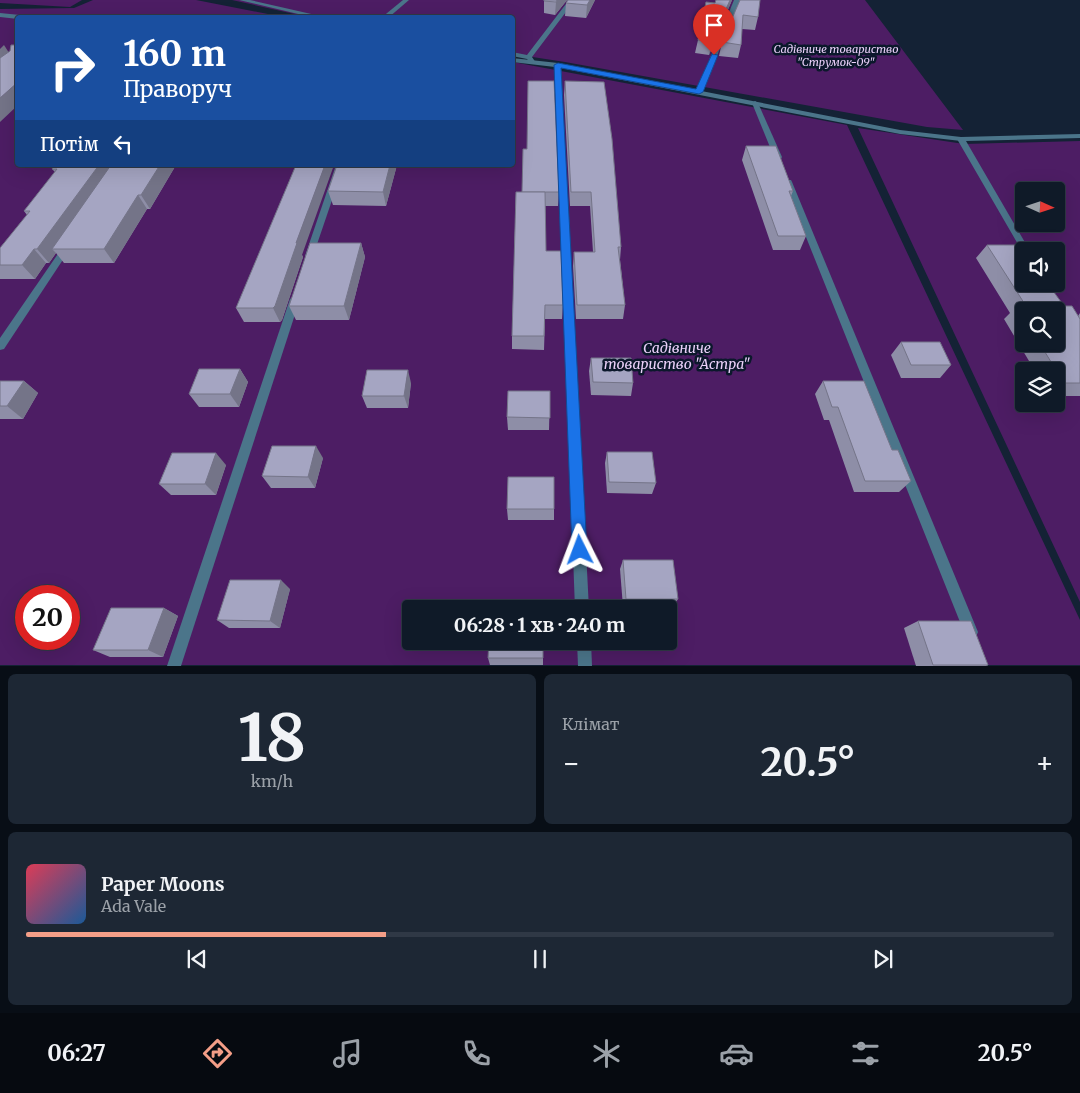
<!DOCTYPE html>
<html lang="uk">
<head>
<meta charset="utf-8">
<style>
  body { margin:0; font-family:Merriweather,serif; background:#1d2734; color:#f1f3f6; height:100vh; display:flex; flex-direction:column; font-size:19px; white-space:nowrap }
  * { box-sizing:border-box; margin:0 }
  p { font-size:16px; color:#9ba1a8 }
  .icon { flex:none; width:28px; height:28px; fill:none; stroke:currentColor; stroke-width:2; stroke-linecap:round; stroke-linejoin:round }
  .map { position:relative; height:666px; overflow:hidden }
  .details { display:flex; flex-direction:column; gap:8px; padding:8px; background:#080e16; flex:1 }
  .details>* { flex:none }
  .hud { position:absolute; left:15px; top:15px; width:500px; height:152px; border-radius:5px; box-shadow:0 5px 20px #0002,0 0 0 1px #2f3845; background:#1a4fa0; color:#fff; overflow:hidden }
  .needle { width:32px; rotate:93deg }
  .tools { position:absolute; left:1015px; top:182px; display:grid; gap:10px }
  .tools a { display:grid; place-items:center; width:50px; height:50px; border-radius:5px; background:#0f1a28; box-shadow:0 5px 20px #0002,0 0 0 1px #2f3845; font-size:25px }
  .speed { position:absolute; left:15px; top:585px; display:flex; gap:10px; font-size:25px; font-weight:700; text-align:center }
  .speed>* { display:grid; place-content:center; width:65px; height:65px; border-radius:50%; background:#0f1a28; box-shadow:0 5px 20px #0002,0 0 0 1px #2f3845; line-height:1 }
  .speed .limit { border:8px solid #d22; background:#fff; color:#111 }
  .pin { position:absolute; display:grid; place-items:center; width:42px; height:42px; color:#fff; margin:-51px -21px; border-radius:50% 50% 50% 0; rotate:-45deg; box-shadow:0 0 5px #0007 }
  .pin .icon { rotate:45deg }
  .me { position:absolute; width:55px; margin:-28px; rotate:357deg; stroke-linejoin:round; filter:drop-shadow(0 0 4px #0008) }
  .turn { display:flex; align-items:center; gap:18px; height:105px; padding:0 25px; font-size:22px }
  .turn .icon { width:65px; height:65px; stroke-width:2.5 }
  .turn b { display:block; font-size:35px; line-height:42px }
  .then { display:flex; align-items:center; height:48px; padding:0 25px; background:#0003; gap:10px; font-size:19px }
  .big { font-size:38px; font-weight:700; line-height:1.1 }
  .details .widget { flex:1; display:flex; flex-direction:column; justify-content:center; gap:8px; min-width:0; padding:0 18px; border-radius:8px; background:#1d2734 }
  .details .dial { align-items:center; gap:0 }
  .dial b { font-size:65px; line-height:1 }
  .song { display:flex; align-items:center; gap:15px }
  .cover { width:60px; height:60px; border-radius:8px; background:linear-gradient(135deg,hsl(350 70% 55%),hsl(210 70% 35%)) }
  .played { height:5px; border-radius:2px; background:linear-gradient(90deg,#f49e87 35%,#2f3845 35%) }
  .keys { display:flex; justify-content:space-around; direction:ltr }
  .heat { display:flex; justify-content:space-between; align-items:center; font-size:28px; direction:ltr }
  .details .tiles { flex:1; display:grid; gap:8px; grid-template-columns:1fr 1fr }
  .widget:last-child { grid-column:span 2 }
  .trip { position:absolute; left:402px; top:600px; width:275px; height:50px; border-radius:5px; background:#0f1a28; box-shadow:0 5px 20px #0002,0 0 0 1px #2f3845; font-weight:700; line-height:50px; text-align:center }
  .tabs { display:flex; height:80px; justify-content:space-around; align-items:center; background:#060a10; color:#9ba1a8 }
  .tabs .icon { width:35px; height:35px }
  .tabs .on { color:#f49e87 }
  .tabs b { font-size:22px; color:#f1f3f6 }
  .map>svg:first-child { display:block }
  .green { fill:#4d1d64; fill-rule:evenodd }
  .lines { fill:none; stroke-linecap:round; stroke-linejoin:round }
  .lane { fill:#4b758a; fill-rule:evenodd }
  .street { fill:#4b758a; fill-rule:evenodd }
  .wall { fill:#8e8ea7; fill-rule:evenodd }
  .shaded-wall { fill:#747488 }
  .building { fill:#a5a5c2; stroke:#747488 }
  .route { fill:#1a73e8; stroke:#114b97 }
  .labels { text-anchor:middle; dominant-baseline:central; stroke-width:5; stroke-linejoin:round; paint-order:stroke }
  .far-park-label { font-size:11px; font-style:italic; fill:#ebd1fa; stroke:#0b182b }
  .park-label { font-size:14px; font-style:italic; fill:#ebd1fa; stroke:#0b182b }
</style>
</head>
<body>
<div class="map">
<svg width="1080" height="666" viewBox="0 0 1080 666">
  <rect width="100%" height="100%" fill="#142235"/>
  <!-- green -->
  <g class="green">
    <path d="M 0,0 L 82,0 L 70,7 L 0,3 Z"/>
    <path d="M 93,0 L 196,0 L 283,17 L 18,18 L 18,165 L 512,165 L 513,62 L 847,125 L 1080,620 L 1080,665 L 0,665 L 0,9 L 74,8 ZM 26,596 L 69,596 L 69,639 L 26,639 ZM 411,609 L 669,609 L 669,641 L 411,641 Z"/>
    <path d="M 232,0 L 865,0 L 963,130 L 927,127 L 565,62 L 513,54 L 512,18 L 308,17 Z"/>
    <path d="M 858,128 L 964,144 L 1080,141 L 1080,602 ZM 1024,191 L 1056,191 L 1056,224 L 1024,224 ZM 1024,251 L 1056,251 L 1056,284 L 1024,284 ZM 1024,311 L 1056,311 L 1056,344 L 1024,344 ZM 1024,371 L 1056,371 L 1056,404 L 1024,404 Z"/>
  </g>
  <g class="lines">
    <!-- lane -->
    <g class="lane">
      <path d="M 0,13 L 30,16 L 33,18 L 18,19 L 0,17 Z"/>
      <path d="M 512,58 L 558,63 L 900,130 L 961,137 L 965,139 L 961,141 L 900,134 L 561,68 L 589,609 L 575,609 L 555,67 L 512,62 Z"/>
      <path d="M 577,641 L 591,641 L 592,666 L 578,666 Z"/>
    </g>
    <!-- street -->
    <g class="street">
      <path d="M 239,0 L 250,0 L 329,18 L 315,18 Z"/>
      <path d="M 403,0 L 409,0 L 388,18 L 381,18 Z"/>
      <path d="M 569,0 L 575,0 L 532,57 L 536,63 L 535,64 L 531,64 L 527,59 L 512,56 L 512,52 L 527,55 Z"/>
      <path d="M 734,0 L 740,0 L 702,92 L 697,93 L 696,92 Z"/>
      <path d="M 755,101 L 758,103 L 782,157 L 781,159 L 775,159 L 774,157 L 752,103 Z"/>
      <path d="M 1080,134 L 1080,138 L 966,141 L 1030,251 L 1024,251 L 1023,253 L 957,139 L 961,137 Z"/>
      <path d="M 336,165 L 344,165 L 313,256 L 309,259 L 306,258 L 305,256 Z"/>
      <path d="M 785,180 L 791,180 L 792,182 L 978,632 L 976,637 L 971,639 L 966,637 L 784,182 Z"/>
      <path d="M 67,244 L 70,245 L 71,247 L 70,249 L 4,349 L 0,350 L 0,338 L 64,245 Z"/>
      <path d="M 295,295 L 300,299 L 181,666 L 167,666 L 290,299 Z"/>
    </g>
  </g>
  <!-- wall -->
  <g class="wall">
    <path d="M 544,0 L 567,0 L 555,15 L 544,13 Z"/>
    <path d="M 595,0 L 586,18 L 565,16 L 566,3 Z"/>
    <path d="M 732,0 L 709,55 L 695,53 L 698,40 L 715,3 Z"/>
    <path d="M 740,0 L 758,17 L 755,30 L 742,29 L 741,45 L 738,58 L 719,56 L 722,42 Z"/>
    <path d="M 565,81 L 621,247 L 620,260 L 625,305 L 623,319 L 576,319 L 573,266 L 574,252 L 593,252 L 590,206 L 570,206 L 564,95 Z"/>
    <path d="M 746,146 L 793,191 L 791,196 L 806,236 L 800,250 L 773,250 L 742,160 Z"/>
    <path d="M 55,165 L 176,165 L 150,209 L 147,209 L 114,263 L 64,263 L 56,253 L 49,263 L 46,263 L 35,279 L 0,279 L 0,248 L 27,215 L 24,211 L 55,172 L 52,169 Z"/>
    <path d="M 337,165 L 397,165 L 386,206 L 333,205 L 328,191 Z"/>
    <path d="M 516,192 L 559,192 L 558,206 L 545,206 L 546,251 L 563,305 L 562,319 L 545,319 L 544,350 L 512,349 L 512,336 Z"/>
    <path d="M 361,243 L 365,257 L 349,320 L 296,320 L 289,306 Z"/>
    <path d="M 987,245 L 1064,306 L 1078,316 L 1080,313 L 1080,396 L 1056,396 L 1056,371 L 1035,371 L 1004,319 L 1010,313 L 976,258 ZM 1024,311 L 1056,344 L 1024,344 Z"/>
    <path d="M 302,255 L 303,257 L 282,320 L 280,322 L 244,322 L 236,308 Z"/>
    <path d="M 901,342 L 951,365 L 940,378 L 901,378 L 891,355 Z"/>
    <path d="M 591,358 L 633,383 L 631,396 L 591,395 L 589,371 Z"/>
    <path d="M 240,369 L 248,382 L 239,407 L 199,407 L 189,394 Z"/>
    <path d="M 0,381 L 24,381 L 38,393 L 23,419 L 0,419 Z"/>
    <path d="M 823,381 L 892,450 L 911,481 L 899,492 L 854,492 L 829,420 L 824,420 L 815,394 Z"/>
    <path d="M 411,383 L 408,408 L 367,408 L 362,396 Z"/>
    <path d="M 550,391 L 549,430 L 508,430 L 507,417 Z"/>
    <path d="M 607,452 L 656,483 L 652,494 L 607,493 L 605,463 Z"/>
    <path d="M 323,458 L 315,488 L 271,488 L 262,476 Z"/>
    <path d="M 226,465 L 216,495 L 171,495 L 159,484 Z"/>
    <path d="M 507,509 L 554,509 L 554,520 L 508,520 Z"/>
    <path d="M 623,560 L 678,599 L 673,607 L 623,607 L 620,569 Z"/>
    <path d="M 290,589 L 280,628 L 229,628 L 217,620 Z"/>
    <path d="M 164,608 L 178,616 L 163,657 L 110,657 L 93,650 Z"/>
    <path d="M 918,621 L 988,665 L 986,666 L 916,666 L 904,628 Z"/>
    <path d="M 543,641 L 543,665 L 490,665 L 488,658 Z"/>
  </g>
  <!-- shaded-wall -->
  <g class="shaded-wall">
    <path d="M 557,0 L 567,0 L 555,15 L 556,2 Z"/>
    <path d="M 590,0 L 595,0 L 586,18 L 587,5 Z"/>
    <path d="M 730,0 L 732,0 L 709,55 L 712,41 Z"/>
    <path d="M 4,45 L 13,59 L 0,70 L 0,49 Z"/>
    <path d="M 18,82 L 18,105 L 0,122 L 0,98 Z"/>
    <path d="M 99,165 L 118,165 L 52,249 L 56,253 L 49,263 L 37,249 Z"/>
    <path d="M 160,165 L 176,165 L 150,209 L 141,195 Z"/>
    <path d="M 325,165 L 334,165 L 302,255 L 303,257 L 282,320 L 280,322 L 273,308 L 296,243 Z"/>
    <path d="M 390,165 L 397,165 L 386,206 L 383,192 Z"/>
    <path d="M 138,195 L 147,209 L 114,263 L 104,249 Z"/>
    <path d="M 361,243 L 365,257 L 349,320 L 344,306 Z"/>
    <path d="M 34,249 L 46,263 L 35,279 L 22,265 Z"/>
    <path d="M 240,369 L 248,382 L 239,407 L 230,394 Z"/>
    <path d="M 408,370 L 411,383 L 408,408 L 404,396 Z"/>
    <path d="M 24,381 L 38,393 L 23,419 L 7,406 Z"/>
    <path d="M 316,446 L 323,458 L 315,488 L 308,477 Z"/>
    <path d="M 216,453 L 226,465 L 216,495 L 205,484 Z"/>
    <path d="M 281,580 L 290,589 L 280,628 L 270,621 Z"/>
    <path d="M 164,608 L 178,616 L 163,657 L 148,650 Z"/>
  </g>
  <!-- building -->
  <g class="building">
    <path d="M 544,0 L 557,0 L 556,2 L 544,1 Z"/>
    <path d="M 568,0 L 590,0 L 587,5 L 566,3 Z"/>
    <path d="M 716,0 L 730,0 L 712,41 L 698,40 L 706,2 L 715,3 Z"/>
    <path d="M 740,0 L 760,0 L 758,17 L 743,15 L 741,45 L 722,42 Z"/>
    <path d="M 11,45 L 18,45 L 18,82 L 0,98 L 0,58 L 10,51 Z"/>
    <path d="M 528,81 L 554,81 L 559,192 L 522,192 L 523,149 L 527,149 Z"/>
    <path d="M 565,81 L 604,82 L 612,139 L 621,247 L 618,247 L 625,305 L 577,305 L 574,252 L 595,252 L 591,192 L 571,192 Z"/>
    <path d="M 746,146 L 776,146 L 793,191 L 789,191 L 806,236 L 778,236 Z"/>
    <path d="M 55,165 L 99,165 L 37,249 L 34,249 L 22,265 L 0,265 L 0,248 L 30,211 L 24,211 L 57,169 L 52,169 Z"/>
    <path d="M 111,165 L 160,165 L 141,195 L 138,195 L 104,249 L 52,249 Z"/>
    <path d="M 296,165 L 325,165 L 296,243 L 297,243 L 275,306 L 273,308 L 236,308 Z"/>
    <path d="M 337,165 L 390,165 L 383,192 L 328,191 Z"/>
    <path d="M 516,192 L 545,192 L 546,251 L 561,251 L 563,305 L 545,305 L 544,336 L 512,336 Z"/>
    <path d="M 310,243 L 361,243 L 344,306 L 289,306 Z"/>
    <path d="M 987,245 L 1021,245 L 1026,251 L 1024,251 L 1024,284 L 1048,284 L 1064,306 L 1072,306 L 1080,319 L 1080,383 L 1064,383 L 1040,344 L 1056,344 L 1056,311 L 1024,311 L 1024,317 L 1017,306 L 1026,306 Z"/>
    <path d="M 901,342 L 940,342 L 951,365 L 911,365 Z"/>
    <path d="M 591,358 L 631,358 L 633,383 L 593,382 Z"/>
    <path d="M 199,369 L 240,369 L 230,394 L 189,394 Z"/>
    <path d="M 367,370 L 408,370 L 404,396 L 362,396 Z"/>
    <path d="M 0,381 L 24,381 L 7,406 L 0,406 Z"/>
    <path d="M 823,381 L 864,381 L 892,450 L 898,450 L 911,481 L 865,481 L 838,407 L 832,407 Z"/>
    <path d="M 508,391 L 550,391 L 550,418 L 507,417 Z"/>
    <path d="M 272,446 L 316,446 L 308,477 L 262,476 Z"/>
    <path d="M 607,452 L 652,452 L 656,483 L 609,482 Z"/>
    <path d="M 172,453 L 216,453 L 205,484 L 159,484 Z"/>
    <path d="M 508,477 L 554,477 L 554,509 L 507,509 Z"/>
    <path d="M 623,560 L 673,560 L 678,599 L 626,599 Z"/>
    <path d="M 230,580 L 281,580 L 270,621 L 217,620 Z"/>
    <path d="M 111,608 L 164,608 L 148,650 L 93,650 Z"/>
    <path d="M 918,621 L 971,621 L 988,665 L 933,665 Z"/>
    <path d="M 489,641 L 543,641 L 543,658 L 488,658 Z"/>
  </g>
  <!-- route -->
  <path class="route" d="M 712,54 L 718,55 L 703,92 L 699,94 L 561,68 L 587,550 L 585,556 L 580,558 L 574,556 L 572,550 L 554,65 L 558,63 L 696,89 Z"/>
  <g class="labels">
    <!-- far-park labels -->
    <g class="far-park-label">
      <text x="836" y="49">Садівниче товариство<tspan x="836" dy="13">"Струмок-09"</tspan></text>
    </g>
    <!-- park labels -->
    <g class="park-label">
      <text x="677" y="348">Садівниче<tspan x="677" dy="16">товариство "Астра"</tspan></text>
    </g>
  </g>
</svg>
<div class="tools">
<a><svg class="needle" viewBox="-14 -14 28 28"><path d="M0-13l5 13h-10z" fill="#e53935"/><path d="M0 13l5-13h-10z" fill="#9ba1a8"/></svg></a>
<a><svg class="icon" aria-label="sound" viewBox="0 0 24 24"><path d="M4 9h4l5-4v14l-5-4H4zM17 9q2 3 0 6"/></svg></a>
<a><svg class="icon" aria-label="search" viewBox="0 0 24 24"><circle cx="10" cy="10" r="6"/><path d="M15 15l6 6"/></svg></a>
<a><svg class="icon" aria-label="layers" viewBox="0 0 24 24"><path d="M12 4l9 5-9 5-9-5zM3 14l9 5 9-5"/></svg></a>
</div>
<div class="speed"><div class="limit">20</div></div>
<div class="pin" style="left:714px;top:55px;background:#d93025"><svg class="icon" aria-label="arrive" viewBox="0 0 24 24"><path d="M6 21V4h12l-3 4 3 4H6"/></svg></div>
<svg class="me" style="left:580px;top:550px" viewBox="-20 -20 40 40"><path d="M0-17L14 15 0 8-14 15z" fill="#1a73e8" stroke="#fff" stroke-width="4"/></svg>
<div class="trip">06:28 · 1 хв · 240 m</div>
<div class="hud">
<div class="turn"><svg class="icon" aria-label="right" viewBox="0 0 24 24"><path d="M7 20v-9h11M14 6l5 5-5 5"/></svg><div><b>160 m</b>Праворуч</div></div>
<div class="then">Потім<svg class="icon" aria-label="left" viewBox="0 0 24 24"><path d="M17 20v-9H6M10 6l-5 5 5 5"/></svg></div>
</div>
</div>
<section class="details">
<div class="tiles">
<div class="widget dial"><b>18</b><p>km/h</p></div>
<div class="widget"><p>Клімат</p>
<div class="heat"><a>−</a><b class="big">20.5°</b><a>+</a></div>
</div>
<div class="widget">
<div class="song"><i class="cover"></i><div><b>Paper Moons</b><p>Ada Vale</p></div></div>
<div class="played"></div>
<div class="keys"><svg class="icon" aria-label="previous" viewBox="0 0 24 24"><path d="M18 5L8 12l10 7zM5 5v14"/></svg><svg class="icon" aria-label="pause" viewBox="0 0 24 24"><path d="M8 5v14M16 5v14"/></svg><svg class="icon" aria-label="next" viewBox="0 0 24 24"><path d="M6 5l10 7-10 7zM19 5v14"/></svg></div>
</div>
</div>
</section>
<nav class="tabs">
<b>06:27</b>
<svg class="icon on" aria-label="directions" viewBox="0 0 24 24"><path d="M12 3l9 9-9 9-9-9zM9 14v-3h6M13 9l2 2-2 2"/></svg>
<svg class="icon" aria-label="music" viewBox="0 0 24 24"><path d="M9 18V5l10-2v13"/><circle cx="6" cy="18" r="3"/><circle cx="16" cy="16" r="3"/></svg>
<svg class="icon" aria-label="phone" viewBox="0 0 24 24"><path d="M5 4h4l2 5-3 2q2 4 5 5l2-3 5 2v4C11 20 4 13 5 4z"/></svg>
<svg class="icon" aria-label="climate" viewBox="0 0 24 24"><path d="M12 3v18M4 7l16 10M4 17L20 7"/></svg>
<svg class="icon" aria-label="car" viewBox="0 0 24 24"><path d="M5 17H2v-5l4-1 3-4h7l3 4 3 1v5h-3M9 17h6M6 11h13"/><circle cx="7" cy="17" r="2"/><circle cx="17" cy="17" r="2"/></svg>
<svg class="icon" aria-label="filters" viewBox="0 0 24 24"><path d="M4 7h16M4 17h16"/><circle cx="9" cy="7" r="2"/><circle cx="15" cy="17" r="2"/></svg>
<b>20.5°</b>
</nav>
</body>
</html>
